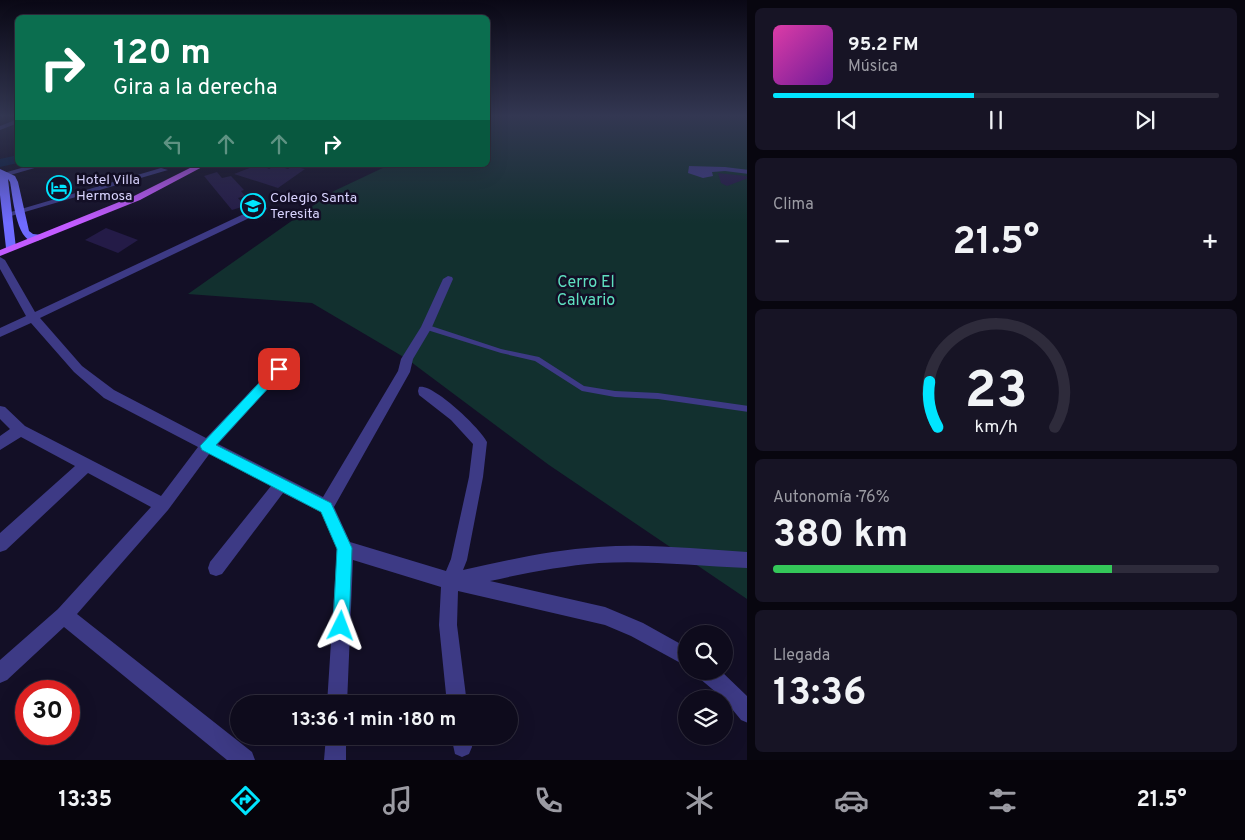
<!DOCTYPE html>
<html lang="es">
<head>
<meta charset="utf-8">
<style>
  body { margin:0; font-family:Overpass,sans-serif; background:#171425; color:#f1f3f6; height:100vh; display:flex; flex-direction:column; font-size:19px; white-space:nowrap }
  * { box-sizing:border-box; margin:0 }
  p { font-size:16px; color:#9b9ba3 }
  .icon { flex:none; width:28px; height:28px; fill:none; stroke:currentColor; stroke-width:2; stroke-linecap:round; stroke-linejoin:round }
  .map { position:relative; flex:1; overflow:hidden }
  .panel { display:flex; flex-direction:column; gap:8px; padding:8px; background:#08060f; width:498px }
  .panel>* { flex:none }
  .top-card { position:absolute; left:15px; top:15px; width:475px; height:152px; border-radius:8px; box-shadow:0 5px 20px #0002,0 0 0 1px #2e2b3b; background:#0b6e4f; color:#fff; overflow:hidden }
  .buttons { position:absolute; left:678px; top:625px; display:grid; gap:10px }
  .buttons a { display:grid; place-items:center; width:55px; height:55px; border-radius:50%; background:#0e0b1c; box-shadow:0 5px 20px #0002,0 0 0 1px #2e2b3b; font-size:25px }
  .speed { position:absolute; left:15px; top:680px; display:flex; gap:10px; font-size:25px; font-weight:700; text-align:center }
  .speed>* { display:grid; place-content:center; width:65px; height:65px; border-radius:50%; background:#0e0b1c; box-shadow:0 5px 20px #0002,0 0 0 1px #2e2b3b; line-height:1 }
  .speed .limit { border:8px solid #d22; background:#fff; color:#111 }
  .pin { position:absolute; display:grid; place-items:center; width:42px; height:42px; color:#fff; margin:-21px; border-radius:10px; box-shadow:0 2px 8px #0006 }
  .me { position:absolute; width:55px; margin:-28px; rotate:3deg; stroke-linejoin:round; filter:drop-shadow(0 0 4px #0008) }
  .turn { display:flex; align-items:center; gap:18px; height:105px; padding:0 15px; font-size:22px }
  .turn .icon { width:65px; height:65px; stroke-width:2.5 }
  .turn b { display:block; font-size:35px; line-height:42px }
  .lanes { display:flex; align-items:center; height:48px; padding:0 15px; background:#0003; justify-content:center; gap:25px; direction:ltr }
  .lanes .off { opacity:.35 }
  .big { font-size:38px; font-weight:700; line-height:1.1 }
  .panel .tile { flex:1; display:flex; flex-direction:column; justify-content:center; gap:8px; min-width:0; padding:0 18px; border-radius:8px; background:#171425 }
  .panel .dial { align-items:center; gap:0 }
  .dial svg { height:130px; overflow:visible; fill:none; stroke:#2e2b3b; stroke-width:7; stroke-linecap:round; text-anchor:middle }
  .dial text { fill:#f1f3f6; stroke:none }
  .song { display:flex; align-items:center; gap:15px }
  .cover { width:60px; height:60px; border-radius:8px; background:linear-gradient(135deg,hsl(320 70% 55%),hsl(280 70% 35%)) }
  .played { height:5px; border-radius:2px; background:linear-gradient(90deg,#00e5ff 45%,#2e2b3b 45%) }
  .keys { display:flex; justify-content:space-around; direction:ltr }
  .heat { display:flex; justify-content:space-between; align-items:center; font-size:28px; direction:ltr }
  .charge { height:8px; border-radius:4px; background:linear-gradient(90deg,#34c759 76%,#2e2b3b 0) }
  .trip { position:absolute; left:230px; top:695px; width:288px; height:50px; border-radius:25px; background:#0e0b1c; box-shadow:0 5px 20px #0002,0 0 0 1px #2e2b3b; font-weight:700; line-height:50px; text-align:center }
  .tab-bar { display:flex; height:80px; justify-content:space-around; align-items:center; background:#06040b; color:#9b9ba3 }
  .tab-bar .icon { width:35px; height:35px }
  .tab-bar .active { color:#00e5ff }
  .tab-bar b { font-size:22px; color:#f1f3f6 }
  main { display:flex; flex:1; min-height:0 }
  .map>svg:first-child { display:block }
  .green { fill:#12302f }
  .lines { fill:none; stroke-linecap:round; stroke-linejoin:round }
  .river { fill:#0a1f44; fill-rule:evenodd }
  .building { fill:#241b47 }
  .lane { fill:#3d3a85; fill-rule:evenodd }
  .street { fill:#3d3a85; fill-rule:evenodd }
  .secondary { fill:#6f6bff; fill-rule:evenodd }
  .primary { fill:#c25bff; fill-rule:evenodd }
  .route { fill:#00e5ff; stroke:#0095a6 }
  .labels { text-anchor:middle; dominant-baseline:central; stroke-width:5; stroke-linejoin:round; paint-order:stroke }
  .far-poi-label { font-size:14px; fill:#d9d4ff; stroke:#130f26; text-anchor:start }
  .park-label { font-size:16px; fill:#5fe0c0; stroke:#130f26 }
</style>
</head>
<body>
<main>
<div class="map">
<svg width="748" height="760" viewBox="0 0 748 760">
  <rect width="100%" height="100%" fill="#130f26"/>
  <!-- green -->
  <path class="green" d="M 491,116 L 747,116 L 747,599 L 549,465 L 407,359 L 312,303 L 188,294 L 334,191 L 389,165 L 488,165 L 488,118 Z"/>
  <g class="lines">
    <!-- river -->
    <path class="river" d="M 18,155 L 18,163 L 0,167 L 0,159 Z"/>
  </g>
  <!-- building -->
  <g class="building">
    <path d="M 257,165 L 262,165 L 269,169 L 275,165 L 288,169 L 292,166 L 305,169 L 278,188 L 234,174 Z"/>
    <path d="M 217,172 L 222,178 L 231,176 L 244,190 L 241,191 L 245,196 L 238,198 L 245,206 L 232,210 L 204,176 Z"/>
    <path d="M 718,173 L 746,176 L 748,178 L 727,186 L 721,183 Z"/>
    <path d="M 106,228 L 138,240 L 118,253 L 85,240 Z"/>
  </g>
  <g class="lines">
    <!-- lane -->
    <path class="lane" d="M 424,325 L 428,325 L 501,349 L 539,357 L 584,386 L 615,391 L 658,393 L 748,406 L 748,412 L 658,399 L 615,397 L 582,391 L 535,361 L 501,353 L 424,329 L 423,327 Z"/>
    <!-- street -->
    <g class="street">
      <path d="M 18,119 L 18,123 L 0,130 L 0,126 Z"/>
      <path d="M 32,165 L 45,165 L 0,178 L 0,174 Z"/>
      <path d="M 689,166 L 725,167 L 748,170 L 748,174 L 725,171 L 712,172 L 713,176 L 703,178 L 688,173 Z"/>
      <path d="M 161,168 L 168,170 L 11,216 L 4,214 Z"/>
      <path d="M 263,205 L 267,208 L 266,210 L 40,318 L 82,366 L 114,390 L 206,438 L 287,353 L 295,353 L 297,356 L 295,359 L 218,444 L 323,497 L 398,371 L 401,359 L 421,327 L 443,279 L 448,276 L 452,277 L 453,279 L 432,327 L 413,359 L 410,372 L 334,507 L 350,542 L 446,571 L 451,559 L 469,477 L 473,444 L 451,420 L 419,395 L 418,391 L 419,387 C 433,383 481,429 487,442 L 483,477 L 467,560 L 463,570 C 508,560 552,550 598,547 C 648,543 698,549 748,552 L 748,568 C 698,566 648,560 599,563 C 562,566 526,573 490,581 L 605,607 L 643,623 L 686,647 L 686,666 L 631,636 L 605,625 L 458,591 L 457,625 L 467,704 L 447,704 L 439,625 L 441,587 L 353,560 L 347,704 L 327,704 L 337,549 L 321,512 L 283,493 L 222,574 L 216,576 L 210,574 L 208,568 L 210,562 L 271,486 L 210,453 L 168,510 L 77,614 L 252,752 L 255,760 L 227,760 L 64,627 L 7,680 L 0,683 L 0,660 L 58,609 L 151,507 L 88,473 L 6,550 L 0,552 L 0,533 L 75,466 L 21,437 L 0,450 L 0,436 L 10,429 L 0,419 L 0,406 L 5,407 L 25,426 L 161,496 L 198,447 L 104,398 L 74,372 L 31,323 L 0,337 L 0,328 L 26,316 L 0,269 L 0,257 L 5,260 L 35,312 Z"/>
      <path d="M 697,671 L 721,671 L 748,697 L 748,723 L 741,720 L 724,699 L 699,678 Z"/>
      <path d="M 326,736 L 346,736 L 346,760 L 324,760 Z"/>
      <path d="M 451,736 L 471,736 L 472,747 L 469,754 L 462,757 L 455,754 Z"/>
    </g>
    <!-- secondary -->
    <path class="secondary" d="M 0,169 L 15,176 L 18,182 L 29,231 L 33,234 L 42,235 L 44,237 C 17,258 13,196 10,182 L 8,179 L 16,248 L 11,251 L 6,248 L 0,195 Z"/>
    <!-- primary -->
    <path class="primary" d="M 196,165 L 206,165 L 140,200 L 0,256 L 0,250 L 134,196 Z"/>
  </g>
  <!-- sky -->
  <linearGradient id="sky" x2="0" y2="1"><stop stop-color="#0a0815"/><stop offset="0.52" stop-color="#333752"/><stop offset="1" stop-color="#333752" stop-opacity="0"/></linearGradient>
  <rect width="748" height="223" fill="url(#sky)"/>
  <!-- route -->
  <path class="route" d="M 279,365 L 283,366 L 285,369 L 283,372 L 216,445 L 331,503 L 352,548 L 349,626 L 347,632 L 341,634 L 335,632 L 333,626 L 337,549 L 321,512 L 202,450 L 200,446 L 275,366 Z"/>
  <!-- icons -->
  <defs>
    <symbol id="hotel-ring" viewBox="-11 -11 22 22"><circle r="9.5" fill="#130f26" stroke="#00e5ff" stroke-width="1.5"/><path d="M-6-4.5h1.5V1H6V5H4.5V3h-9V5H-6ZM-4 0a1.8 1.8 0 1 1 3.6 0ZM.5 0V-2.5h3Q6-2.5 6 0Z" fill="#00e5ff"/></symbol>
    <symbol id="school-ring" viewBox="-11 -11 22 22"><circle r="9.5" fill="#130f26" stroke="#00e5ff" stroke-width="1.5"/><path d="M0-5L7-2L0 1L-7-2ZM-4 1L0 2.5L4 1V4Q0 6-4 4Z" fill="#00e5ff"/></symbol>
  </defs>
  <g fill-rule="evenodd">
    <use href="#hotel-ring" x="45" y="174" width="28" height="28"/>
    <use href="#school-ring" x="239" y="192" width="28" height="28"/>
  </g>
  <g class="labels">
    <!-- far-poi labels -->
    <g class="far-poi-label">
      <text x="76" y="180">Hotel Villa<tspan x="76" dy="16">Hermosa</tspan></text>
      <text x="270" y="198">Colegio Santa<tspan x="270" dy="16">Teresita</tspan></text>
    </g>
    <!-- park labels -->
    <g class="park-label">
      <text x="586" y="283">Cerro El<tspan x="586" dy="18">Calvario</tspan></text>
    </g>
  </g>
</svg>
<div class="buttons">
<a><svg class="icon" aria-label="search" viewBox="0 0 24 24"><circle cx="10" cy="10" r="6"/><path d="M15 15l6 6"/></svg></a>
<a><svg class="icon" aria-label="layers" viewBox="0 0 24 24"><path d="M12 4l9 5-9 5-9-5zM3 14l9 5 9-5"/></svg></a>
</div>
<div class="speed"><div class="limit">30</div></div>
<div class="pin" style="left:279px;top:369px;background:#d93025"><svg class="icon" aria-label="arrive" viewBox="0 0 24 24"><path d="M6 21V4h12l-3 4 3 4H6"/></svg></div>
<svg class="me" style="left:341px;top:626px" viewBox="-20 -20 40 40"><path d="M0-17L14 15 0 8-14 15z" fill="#00e5ff" stroke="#fff" stroke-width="4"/></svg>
<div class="trip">13:36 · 1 min · 180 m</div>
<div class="top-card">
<div class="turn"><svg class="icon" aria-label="right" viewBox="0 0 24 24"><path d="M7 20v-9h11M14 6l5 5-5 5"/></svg><div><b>120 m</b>Gira a la derecha</div></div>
<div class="lanes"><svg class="icon off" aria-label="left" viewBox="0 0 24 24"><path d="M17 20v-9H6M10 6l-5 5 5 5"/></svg><svg class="icon off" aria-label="ahead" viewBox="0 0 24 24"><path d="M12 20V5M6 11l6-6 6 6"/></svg><svg class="icon off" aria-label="ahead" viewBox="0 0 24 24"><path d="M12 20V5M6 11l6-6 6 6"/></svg><svg class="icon" aria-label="right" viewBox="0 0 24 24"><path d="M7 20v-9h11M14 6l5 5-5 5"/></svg></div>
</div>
</div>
<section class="panel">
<div class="tile">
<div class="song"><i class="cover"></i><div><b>95.2 FM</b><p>Música</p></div></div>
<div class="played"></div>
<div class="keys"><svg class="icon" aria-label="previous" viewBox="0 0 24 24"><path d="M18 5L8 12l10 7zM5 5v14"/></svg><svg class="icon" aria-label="pause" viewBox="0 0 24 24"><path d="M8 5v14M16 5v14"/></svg><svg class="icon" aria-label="next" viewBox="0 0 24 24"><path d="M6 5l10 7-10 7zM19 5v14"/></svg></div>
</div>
<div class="tile"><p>Clima</p>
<div class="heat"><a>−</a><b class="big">21.5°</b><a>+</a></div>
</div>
<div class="tile dial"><svg viewBox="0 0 100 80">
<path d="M14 69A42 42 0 1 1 86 69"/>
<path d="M14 69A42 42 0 0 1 9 41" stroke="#00e5ff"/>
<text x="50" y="56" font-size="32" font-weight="700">23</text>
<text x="50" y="72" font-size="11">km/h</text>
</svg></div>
<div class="tile"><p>Autonomía · 76%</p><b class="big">380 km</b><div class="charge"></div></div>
<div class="tile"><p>Llegada</p><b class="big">13:36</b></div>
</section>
</main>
<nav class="tab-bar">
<b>13:35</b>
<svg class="icon active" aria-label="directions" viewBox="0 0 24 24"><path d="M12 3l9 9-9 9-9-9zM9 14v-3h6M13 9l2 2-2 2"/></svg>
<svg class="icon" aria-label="music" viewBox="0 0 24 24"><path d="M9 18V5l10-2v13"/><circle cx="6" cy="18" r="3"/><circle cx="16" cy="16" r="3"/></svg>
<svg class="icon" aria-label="phone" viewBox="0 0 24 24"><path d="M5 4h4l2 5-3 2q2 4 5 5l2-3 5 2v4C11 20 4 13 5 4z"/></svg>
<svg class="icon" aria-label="climate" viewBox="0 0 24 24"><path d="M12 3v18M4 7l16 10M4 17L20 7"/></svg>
<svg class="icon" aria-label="car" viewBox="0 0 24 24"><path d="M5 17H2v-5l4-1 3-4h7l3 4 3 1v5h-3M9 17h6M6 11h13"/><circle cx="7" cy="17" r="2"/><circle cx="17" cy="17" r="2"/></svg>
<svg class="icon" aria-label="filters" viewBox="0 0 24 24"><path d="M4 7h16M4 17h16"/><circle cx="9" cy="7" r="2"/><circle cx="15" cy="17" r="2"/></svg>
<b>21.5°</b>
</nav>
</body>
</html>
